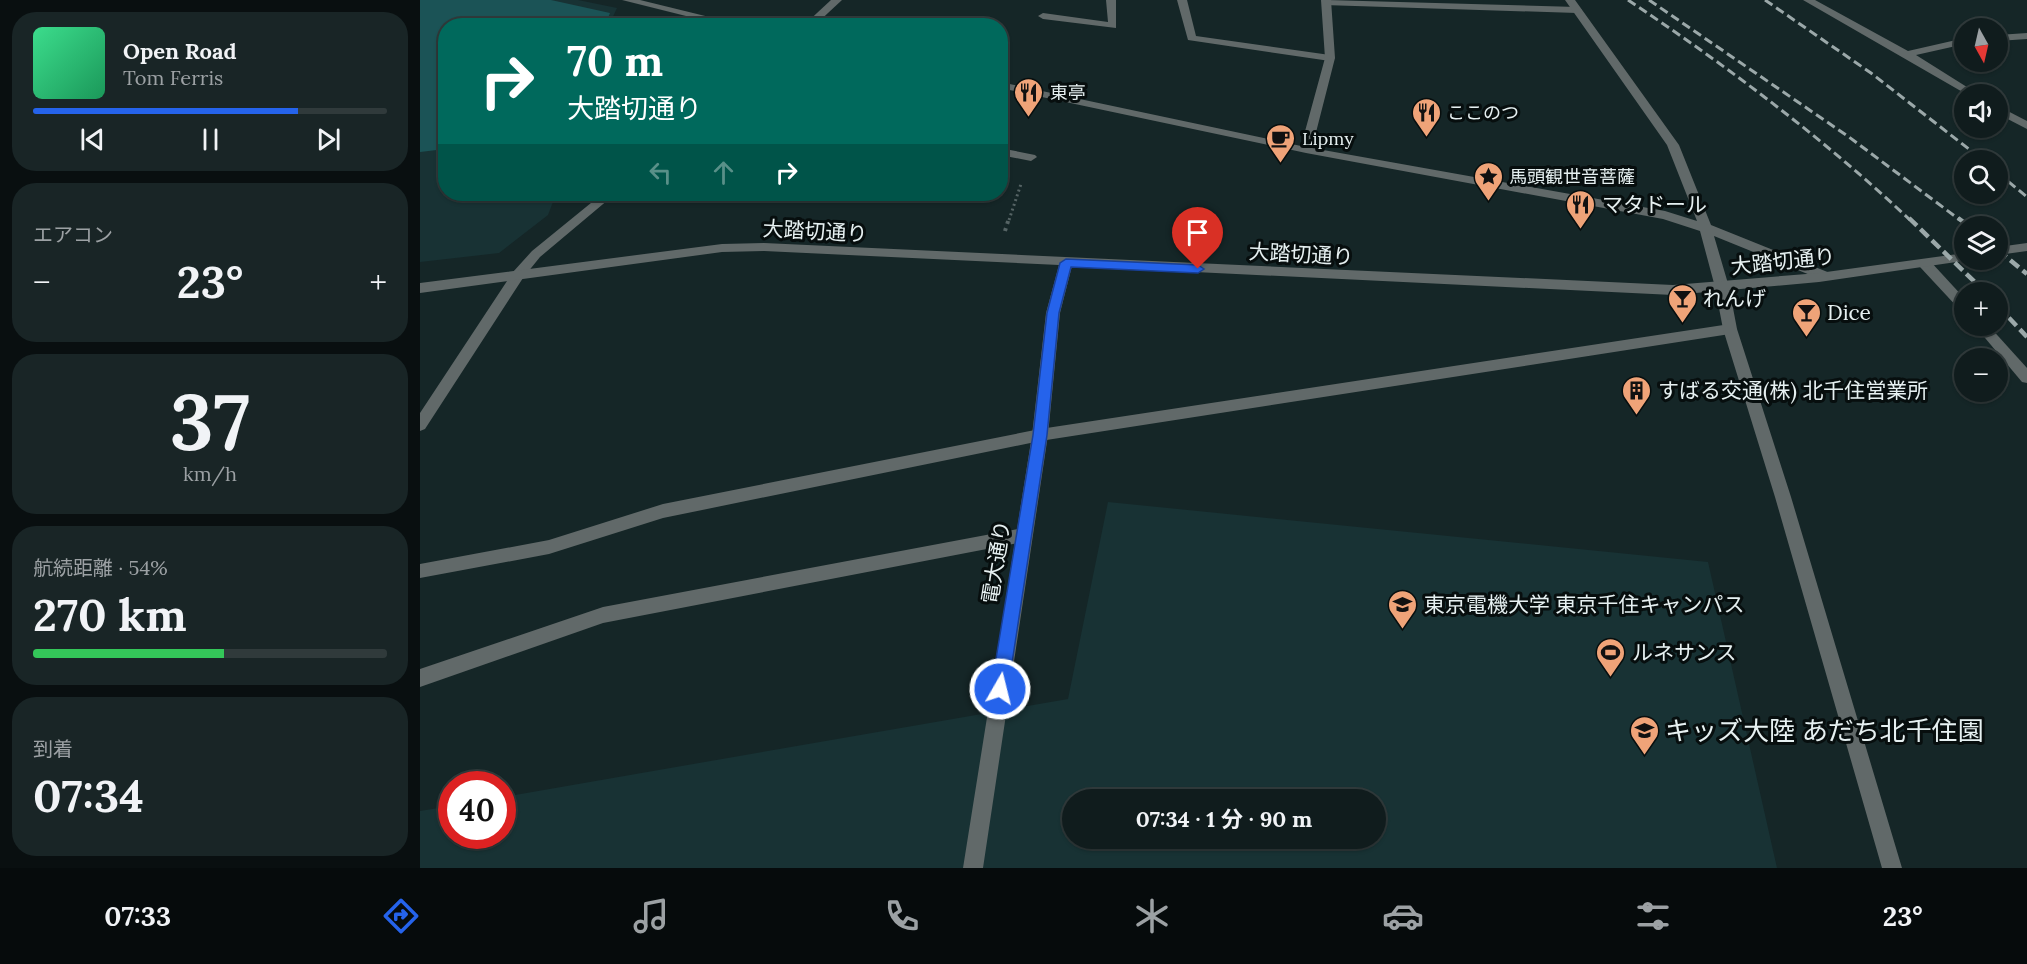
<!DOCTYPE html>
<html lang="ja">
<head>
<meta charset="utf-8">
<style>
  body { margin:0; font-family:Lora,"Noto Sans JP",serif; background:#192526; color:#f1f3f6; height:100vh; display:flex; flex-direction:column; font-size:22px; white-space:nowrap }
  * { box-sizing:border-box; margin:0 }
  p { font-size:20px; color:#9ca1a4 }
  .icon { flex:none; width:33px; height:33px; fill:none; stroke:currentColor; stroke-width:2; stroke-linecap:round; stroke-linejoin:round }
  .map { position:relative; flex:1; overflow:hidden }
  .drawer { display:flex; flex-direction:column; gap:12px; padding:12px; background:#090f10; width:420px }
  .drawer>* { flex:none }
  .top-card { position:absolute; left:18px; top:18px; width:570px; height:183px; border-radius:24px; box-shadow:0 2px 4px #0004,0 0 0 2px #303a3b; background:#00695c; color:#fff; overflow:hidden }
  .needle { width:39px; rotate:172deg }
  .controls { position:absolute; left:1534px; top:18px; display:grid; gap:12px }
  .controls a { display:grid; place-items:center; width:54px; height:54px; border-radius:50%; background:#101c1d; box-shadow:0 2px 4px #0004,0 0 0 2px #303a3b; font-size:30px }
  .speed { position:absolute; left:18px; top:771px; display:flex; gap:12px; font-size:30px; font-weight:700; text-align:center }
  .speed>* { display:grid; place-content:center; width:78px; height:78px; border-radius:50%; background:#101c1d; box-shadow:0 2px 4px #0004,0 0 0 2px #303a3b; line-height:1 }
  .speed .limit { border:9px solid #d22; background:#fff; color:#111 }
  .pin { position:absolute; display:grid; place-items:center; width:51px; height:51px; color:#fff; margin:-62px -26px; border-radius:50% 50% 50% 0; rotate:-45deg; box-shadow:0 0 6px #0007 }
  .pin .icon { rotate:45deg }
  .me { position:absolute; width:66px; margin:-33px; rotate:8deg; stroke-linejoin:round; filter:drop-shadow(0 0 4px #0008) }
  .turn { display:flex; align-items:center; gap:21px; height:126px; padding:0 30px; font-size:27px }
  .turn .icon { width:78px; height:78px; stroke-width:2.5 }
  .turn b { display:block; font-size:42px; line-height:51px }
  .lanes { display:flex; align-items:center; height:57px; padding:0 30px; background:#0003; justify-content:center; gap:30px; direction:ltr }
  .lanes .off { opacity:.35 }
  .big { font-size:45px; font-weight:700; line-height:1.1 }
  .drawer .card { flex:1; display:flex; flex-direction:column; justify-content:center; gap:9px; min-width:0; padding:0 21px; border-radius:24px; background:#192526 }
  .drawer .dial { align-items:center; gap:0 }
  .dial b { font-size:78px; line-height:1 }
  .song { display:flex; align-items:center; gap:18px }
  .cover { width:72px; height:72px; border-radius:9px; background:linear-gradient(135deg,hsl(150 70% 55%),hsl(150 70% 35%)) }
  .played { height:6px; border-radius:3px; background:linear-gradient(90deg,#2563eb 75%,#303a3b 75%) }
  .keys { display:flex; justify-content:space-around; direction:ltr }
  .heat { display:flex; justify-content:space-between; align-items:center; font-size:33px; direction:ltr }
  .charge { height:9px; border-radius:4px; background:linear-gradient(90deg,#34c759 54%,#303a3b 0) }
  .trip { position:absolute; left:642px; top:789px; width:324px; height:60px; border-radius:30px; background:#101c1d; box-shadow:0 2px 4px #0004,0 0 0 2px #303a3b; font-weight:700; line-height:60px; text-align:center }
  .menu { display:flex; height:96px; justify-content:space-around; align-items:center; background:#060b0c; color:#9ca1a4 }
  .menu .icon { width:42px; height:42px }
  .menu .active { color:#2563eb }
  .menu b { font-size:27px; color:#f1f3f6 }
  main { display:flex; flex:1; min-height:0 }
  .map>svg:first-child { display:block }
  .built { fill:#183234; fill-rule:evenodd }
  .green { fill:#1b5356 }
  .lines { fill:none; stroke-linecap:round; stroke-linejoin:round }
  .path-far1 { stroke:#566465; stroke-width:3; stroke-dasharray:2 3; stroke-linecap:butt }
  .path { stroke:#566465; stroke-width:4; stroke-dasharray:3 4.5; stroke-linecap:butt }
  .service { fill:#616969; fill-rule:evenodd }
  .minor { fill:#616969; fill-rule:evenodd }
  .tertiary { fill:#616969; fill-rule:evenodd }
  .rail-far1 { stroke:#9ba8a9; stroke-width:3; stroke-dasharray:9 4.5; stroke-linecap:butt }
  .rail { stroke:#9ba8a9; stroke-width:4.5; stroke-dasharray:11 5; stroke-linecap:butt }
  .route { fill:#2563eb; stroke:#184099; stroke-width:1.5 }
  .labels { text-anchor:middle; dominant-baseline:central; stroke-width:6; stroke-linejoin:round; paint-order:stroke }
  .far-poi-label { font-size:18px; fill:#e6f0f1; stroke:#070e0e; text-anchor:start }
  .poi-label { font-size:21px; fill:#e6f0f1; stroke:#070e0e; text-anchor:start }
  .street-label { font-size:21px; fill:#e6f0f1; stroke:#070e0e }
  .near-poi-label { font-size:26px; fill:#e6f0f1; stroke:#070e0e; text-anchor:start }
</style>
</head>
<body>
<main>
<section class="drawer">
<div class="card">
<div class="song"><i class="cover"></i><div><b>Open Road</b><p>Tom Ferris</p></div></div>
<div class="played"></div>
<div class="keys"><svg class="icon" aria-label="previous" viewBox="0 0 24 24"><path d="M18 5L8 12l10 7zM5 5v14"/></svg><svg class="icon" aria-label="pause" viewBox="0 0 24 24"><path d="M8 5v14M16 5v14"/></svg><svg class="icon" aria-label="next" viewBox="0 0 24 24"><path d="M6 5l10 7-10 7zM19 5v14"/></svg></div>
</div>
<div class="card"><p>エアコン</p>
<div class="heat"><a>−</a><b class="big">23°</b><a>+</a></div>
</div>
<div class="card dial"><b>37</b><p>km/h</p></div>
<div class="card"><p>航続距離 · 54%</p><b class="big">270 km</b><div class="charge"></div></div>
<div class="card"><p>到着</p><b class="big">07:34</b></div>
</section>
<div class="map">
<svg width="1607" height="868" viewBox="0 0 1607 868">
  <rect width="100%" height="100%" fill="#152627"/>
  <!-- built -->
  <g class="built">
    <path d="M 0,0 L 158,0 L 197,8 L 189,25 L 26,26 L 26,194 L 136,194 L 128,215 L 79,253 L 0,262 Z"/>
    <path d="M 688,502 L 1288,562 L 1357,868 L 0,868 L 0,811 L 31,806 L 32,836 L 82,836 L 83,797 L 648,699 ZM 652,800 L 956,800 L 956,838 L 652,838 Z"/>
  </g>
  <!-- green -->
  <path class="green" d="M 0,0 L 131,0 L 190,13 L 185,25 L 26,26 L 25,149 L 0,152 Z"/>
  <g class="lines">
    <!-- path-far1 -->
    <path class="path-far1" d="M 589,220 L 601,184"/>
    <!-- path -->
    <path class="path" d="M 585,231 L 589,218"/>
    <!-- service -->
    <g class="service">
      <path d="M 686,0 L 696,0 L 696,28 L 623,19 L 618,16 L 623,13 L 688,22 Z"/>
      <path d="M 757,0 L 767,0 L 776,36 L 910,55 L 915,58 L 910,61 L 768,40 Z"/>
      <path d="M 907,0 L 1157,7 L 1162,10 L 1157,13 L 904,5 L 902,3 Z"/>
      <path d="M 1383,0 L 1395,0 L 1488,51 L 1545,38 L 1545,44 L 1496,55 L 1558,94 L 1546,94 Z"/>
      <path d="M 1607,33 L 1607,39 L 1578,41 L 1578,35 Z"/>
      <path d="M 1578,106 L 1607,121 L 1607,129 L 1578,114 Z"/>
      <path d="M 580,148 L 615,155 L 617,157 L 611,161 L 580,155 Z"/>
      <path d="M 1310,324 L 1317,329 L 1310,334 L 620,441 L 243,518 L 129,554 L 0,578 L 0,564 L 129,540 L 243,504 L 620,429 Z"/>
    </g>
    <!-- minor -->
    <g class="minor">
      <path d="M 202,0 L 220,0 L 326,26 L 306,26 Z"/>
      <path d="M 411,0 L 422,0 L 394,26 L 383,26 Z"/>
      <path d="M 901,0 L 911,0 L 915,58 L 892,148 L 1245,211 L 1277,221 L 1247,145 L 1145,0 L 1155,0 L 1259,145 L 1291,225 L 1410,273 L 1411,276 L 1410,279 L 1400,279 L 1294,236 L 1309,287 L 1317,329 L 1371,497 L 1482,868 L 1462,868 L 1355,497 L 1303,329 L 1295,287 L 1280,231 L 1243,219 L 886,153 L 580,88 L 580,82 L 881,146 L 905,58 Z"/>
      <path d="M 182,194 L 195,194 L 120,257 L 103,278 L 5,429 L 0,431 L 0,413 L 93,272 L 112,251 Z"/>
      <path d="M 1505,260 L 1510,261 L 1545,299 L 1545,312 L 1540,310 L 1500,267 L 1499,264 L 1500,261 Z"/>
      <path d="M 1555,326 L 1569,326 L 1607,368 L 1607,383 L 1602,382 Z"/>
      <path d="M 603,528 L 609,530 L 611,535 L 609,540 L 603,542 L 183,623 L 0,687 L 0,669 L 183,607 Z"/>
    </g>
    <!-- tertiary -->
    <g class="tertiary">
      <path d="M 344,243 L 1253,285 L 1399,273 L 1545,253 L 1545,260 L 1550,260 L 1399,282 L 1253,295 L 652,266 L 640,313 L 628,435 L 563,868 L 543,868 L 612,435 L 626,313 L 639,265 L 344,251 L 302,252 L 0,293 L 0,283 L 302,244 Z"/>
      <path d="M 1607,243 L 1607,251 L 1578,255 L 1578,247 Z"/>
    </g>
    <!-- rail-far1 -->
    <g class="rail-far1">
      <path d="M 1208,0 C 1307,66 1403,138 1490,220"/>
      <path d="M 1229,0 L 1429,137 L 1540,220"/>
      <path d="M 1345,0 L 1451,73 L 1563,160"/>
      <path d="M 1578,173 L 1607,197"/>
    </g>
    <!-- rail -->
    <g class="rail">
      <path d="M 1489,218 L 1565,292"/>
      <path d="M 1538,218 L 1549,226"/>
      <path d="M 1578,250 L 1607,274"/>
      <path d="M 1578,306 L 1607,337"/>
    </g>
  </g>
  <!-- route -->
  <path class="route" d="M 646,259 L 778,265 L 784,269 L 778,273 L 651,267 L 639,313 L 627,435 L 588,689 L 586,694 L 580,697 L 574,694 L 571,689 L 613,435 L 627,313 L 640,263 Z"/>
  <!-- icons -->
  <defs>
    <symbol id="restaurant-pin" viewBox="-11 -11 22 30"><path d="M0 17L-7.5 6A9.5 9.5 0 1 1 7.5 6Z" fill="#efa378" stroke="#070e0e"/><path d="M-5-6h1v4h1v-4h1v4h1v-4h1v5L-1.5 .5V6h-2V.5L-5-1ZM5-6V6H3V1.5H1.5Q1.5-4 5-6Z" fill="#111"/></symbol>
    <symbol id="cafe-pin" viewBox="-11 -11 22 30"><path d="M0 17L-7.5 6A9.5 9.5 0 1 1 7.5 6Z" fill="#efa378" stroke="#070e0e"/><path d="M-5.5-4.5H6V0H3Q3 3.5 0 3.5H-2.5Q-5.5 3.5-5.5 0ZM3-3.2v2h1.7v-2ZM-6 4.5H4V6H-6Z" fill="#111"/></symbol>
    <symbol id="sight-pin" viewBox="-11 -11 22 30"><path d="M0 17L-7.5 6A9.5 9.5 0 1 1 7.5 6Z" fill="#efa378" stroke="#070e0e"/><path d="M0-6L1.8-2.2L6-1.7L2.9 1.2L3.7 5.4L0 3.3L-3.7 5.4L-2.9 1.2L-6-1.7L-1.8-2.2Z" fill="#111"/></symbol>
    <symbol id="bar-pin" viewBox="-11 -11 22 30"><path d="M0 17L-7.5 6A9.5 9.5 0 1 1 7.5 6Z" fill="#efa378" stroke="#070e0e"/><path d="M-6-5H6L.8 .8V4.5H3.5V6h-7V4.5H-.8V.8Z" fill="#111"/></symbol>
    <symbol id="building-pin" viewBox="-11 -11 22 30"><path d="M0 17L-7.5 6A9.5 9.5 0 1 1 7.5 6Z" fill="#efa378" stroke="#070e0e"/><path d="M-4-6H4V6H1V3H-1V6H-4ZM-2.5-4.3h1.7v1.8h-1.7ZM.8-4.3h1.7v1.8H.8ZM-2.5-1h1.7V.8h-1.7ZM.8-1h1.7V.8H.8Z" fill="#111"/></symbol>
    <symbol id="university-pin" viewBox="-11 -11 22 30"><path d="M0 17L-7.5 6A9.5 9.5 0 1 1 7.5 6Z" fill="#efa378" stroke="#070e0e"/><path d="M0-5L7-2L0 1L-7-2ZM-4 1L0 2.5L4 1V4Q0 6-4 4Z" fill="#111"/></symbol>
    <symbol id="stadium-pin" viewBox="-11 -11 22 30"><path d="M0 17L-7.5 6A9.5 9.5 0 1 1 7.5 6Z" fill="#efa378" stroke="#070e0e"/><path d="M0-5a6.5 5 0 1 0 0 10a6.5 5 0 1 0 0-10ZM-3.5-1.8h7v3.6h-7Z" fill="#111"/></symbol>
    <symbol id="school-pin" viewBox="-11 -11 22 30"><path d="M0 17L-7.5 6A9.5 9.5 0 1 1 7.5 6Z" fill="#efa378" stroke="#070e0e"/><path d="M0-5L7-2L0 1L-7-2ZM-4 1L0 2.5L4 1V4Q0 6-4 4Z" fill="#111"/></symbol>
  </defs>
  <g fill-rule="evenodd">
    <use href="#restaurant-pin" x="592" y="76" width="33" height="45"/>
    <use href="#restaurant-pin" x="990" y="96" width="33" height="45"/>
    <use href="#cafe-pin" x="844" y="122" width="33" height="45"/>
    <use href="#sight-pin" x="1052" y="160" width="33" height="45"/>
    <use href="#restaurant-pin" x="1144" y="188" width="33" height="45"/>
    <use href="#bar-pin" x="1246" y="282" width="33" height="45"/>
    <use href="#bar-pin" x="1370" y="296" width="33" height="45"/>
    <use href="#building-pin" x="1200" y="374" width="33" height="45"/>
    <use href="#university-pin" x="966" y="588" width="33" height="45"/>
    <use href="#stadium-pin" x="1174" y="636" width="33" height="45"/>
    <use href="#school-pin" x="1208" y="714" width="33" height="45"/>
  </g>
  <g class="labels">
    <!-- far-poi labels -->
    <g class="far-poi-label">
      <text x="630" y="92">東亭</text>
      <text x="1027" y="112">ここのつ</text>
      <text x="882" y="138">Lipmy</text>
      <text x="1089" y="176">馬頭観世音菩薩</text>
    </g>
    <!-- poi labels -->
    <g class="poi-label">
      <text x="1182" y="204">マタドール</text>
      <text x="1283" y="298">れんげ</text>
      <text x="1407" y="312">Dice</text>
      <text x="1238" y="390">すばる交通(株) 北千住営業所</text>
      <text x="1004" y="604">東京電機大学 東京千住キャンパス</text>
      <text x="1212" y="652">ルネサンス</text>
    </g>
    <!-- street labels -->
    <g class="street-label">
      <text transform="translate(395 231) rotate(3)">大踏切通り</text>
      <text transform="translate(881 254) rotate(3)">大踏切通り</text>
      <text transform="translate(1363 261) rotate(-6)">大踏切通り</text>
      <text transform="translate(576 562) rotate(-81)">電大通り</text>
    </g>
    <!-- near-poi labels -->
    <g class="near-poi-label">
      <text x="1245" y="730">キッズ大陸 あだち北千住園</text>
    </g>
  </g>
</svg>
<div class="controls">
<a><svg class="needle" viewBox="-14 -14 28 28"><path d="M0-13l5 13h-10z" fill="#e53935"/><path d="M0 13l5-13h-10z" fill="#9ca1a4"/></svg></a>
<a><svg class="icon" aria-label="sound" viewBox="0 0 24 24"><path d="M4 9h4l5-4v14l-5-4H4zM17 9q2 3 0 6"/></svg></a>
<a><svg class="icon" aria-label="search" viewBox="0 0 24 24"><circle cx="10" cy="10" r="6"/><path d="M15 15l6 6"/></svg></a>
<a><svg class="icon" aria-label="layers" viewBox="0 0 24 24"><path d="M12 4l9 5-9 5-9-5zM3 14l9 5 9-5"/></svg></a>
<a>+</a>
<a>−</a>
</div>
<div class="speed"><div class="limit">40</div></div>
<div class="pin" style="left:778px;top:269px;background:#d93025"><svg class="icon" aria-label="arrive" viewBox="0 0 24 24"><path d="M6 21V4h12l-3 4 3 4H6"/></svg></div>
<svg class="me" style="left:580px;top:689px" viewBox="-20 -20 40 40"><circle r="17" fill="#2563eb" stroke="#fff" stroke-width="3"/><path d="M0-11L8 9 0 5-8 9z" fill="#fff"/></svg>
<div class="trip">07:34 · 1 分 · 90 m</div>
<div class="top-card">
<div class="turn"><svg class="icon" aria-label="right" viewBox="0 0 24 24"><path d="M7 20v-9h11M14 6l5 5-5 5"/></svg><div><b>70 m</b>大踏切通り</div></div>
<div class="lanes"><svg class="icon off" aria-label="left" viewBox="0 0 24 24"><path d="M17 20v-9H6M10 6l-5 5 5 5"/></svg><svg class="icon off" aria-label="ahead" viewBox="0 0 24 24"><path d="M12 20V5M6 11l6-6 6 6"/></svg><svg class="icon" aria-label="right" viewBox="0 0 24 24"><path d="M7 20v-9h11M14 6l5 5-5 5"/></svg></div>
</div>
</div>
</main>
<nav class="menu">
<b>07:33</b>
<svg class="icon active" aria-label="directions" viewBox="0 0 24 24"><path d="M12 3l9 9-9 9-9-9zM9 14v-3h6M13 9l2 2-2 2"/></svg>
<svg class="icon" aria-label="music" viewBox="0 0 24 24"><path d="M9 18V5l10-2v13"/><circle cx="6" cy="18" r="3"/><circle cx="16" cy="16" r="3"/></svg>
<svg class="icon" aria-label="phone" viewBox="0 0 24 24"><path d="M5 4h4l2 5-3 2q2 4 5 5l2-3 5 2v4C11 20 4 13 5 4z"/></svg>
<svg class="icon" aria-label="climate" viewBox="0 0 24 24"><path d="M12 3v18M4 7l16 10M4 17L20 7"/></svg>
<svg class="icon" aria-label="car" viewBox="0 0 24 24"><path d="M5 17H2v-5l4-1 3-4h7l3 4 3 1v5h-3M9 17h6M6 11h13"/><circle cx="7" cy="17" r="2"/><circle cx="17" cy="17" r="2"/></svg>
<svg class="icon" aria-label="filters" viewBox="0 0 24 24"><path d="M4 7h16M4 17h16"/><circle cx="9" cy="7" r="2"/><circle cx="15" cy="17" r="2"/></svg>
<b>23°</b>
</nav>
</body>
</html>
